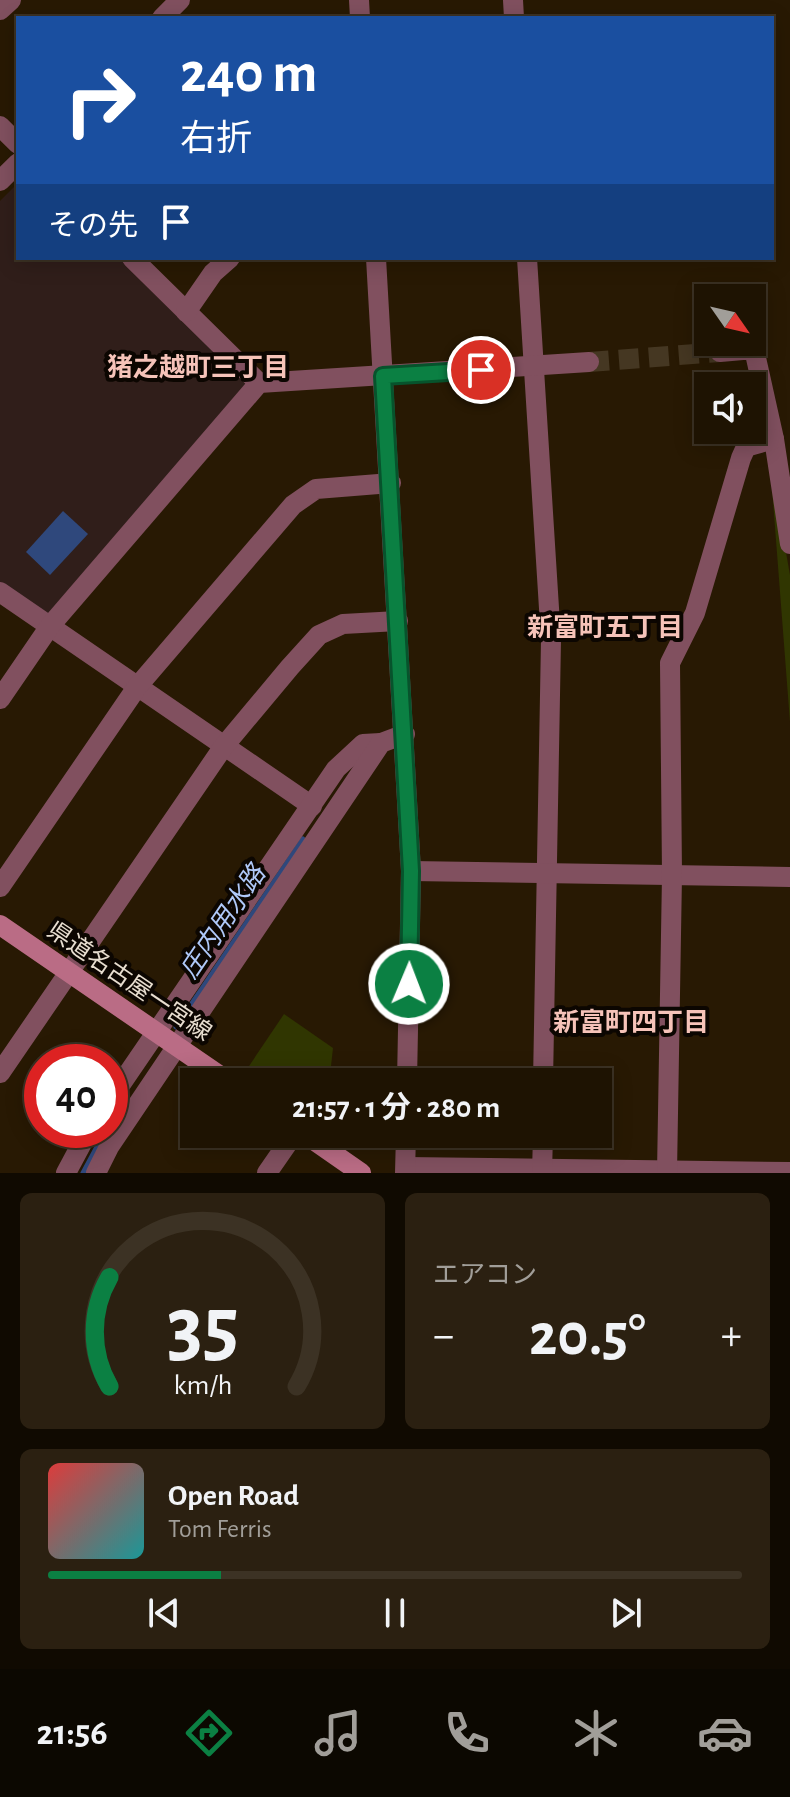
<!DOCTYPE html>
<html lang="ja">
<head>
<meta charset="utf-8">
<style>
  body { margin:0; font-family:"Alegreya Sans","Noto Sans JP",sans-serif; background:#2b2011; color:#f1f3f6; height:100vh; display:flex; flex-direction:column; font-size:30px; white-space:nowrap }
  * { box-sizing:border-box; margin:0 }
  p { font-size:26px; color:#a19e99 }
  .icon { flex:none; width:44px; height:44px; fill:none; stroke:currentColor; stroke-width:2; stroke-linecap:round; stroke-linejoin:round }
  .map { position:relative; height:1173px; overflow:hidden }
  .panel { display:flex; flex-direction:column; gap:20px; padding:20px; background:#100a01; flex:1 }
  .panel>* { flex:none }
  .banner { position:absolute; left:16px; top:16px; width:758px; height:244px; border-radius:0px; box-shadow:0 4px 20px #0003,0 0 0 2px #3c3224; background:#1a4fa0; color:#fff; overflow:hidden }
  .needle { width:52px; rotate:124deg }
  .controls { position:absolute; left:694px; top:284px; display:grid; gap:16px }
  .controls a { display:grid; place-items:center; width:72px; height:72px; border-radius:0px; background:#1e1302; box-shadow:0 4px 20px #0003,0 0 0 2px #3c3224; font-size:40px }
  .speed { position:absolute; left:24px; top:1044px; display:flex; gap:16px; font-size:40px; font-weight:700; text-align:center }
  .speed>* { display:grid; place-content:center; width:104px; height:104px; border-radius:50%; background:#1e1302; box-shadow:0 4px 20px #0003,0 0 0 2px #3c3224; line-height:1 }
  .speed .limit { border:12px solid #d22; background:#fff; color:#111 }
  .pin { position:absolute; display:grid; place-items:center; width:68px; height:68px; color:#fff; margin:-34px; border:4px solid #fff; border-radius:50%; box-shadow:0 2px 8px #0007 }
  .me { position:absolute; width:88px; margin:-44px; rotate:1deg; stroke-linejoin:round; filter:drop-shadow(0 0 6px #0008) }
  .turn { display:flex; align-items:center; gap:28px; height:168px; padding:0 32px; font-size:36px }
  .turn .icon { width:104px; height:104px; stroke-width:2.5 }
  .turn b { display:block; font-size:56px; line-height:68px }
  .then { display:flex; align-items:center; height:76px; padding:0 32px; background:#0003; gap:16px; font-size:30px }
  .big { font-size:60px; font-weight:700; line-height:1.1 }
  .panel .card { flex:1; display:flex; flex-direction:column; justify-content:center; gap:12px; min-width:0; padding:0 28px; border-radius:12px; background:#2b2011 }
  .panel .dial { align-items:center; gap:0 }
  .dial svg { height:208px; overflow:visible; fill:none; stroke:#3c3224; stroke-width:7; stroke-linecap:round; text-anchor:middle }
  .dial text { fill:#f1f3f6; stroke:none }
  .song { display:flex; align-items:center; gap:24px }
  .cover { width:96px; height:96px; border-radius:12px; background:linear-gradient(135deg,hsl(0 70% 55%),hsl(180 70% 35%)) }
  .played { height:8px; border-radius:4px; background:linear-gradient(90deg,#0b8043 25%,#3c3224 25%) }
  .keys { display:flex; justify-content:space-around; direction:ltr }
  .heat { display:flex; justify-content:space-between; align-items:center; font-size:44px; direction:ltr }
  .panel .tiles { flex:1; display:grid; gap:20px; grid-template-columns:1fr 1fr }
  .card:last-child { grid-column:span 2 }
  .trip { position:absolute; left:180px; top:1068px; width:432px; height:80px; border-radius:0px; background:#1e1302; box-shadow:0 4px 20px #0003,0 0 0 2px #3c3224; font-weight:700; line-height:80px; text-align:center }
  .dock { display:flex; height:128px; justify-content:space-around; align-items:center; background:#0c0801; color:#a19e99 }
  .dock .icon { width:56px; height:56px }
  .dock .current { color:#0b8043 }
  .dock b { font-size:36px; color:#f1f3f6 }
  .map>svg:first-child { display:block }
  .industrial { fill:#301e1a }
  .green { fill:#303601 }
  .water { fill:#2f487c }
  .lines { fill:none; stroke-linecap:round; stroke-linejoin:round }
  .stream { stroke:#2f487c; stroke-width:5 }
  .minor-tunnel { stroke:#453722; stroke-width:20; stroke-dasharray:20 10; stroke-linecap:butt }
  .minor { stroke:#81505f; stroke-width:20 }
  .tertiary { stroke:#81505f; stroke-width:20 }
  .secondary { stroke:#ba6c85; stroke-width:20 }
  .route-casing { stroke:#07532c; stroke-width:20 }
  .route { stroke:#0b8043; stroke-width:14 }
  .labels { text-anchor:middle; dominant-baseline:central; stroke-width:8; stroke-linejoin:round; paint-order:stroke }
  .street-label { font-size:24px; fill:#e8ded0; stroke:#0c0601 }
  .neighbourhood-label { font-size:26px; font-weight:bold; fill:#f6c3b9; stroke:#0c0601 }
  .water-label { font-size:26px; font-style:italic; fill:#b0c9f9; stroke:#0c0601 }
</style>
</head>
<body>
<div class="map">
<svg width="790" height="1173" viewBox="0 0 790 1173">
  <rect width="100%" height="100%" fill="#281903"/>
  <!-- industrial -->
  <path class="industrial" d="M 18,183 L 18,258 L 122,258 L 246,380 L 246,387 L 52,613 L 46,615 L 0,584 L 0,201 Z"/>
  <!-- green -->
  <g class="green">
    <path d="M 770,462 L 790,575 L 790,722 Z"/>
    <path d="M 284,1014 L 333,1048 L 331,1066 L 320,1082 L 259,1082 L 245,1072 Z"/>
  </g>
  <!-- water -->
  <path class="water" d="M 63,511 L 88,534 L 50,575 L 26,552 Z"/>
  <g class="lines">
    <!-- stream -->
    <g class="stream">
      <path d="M 176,1027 L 303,839"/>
      <path d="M 110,1124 L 124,1102"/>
      <path d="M 83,1173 L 106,1130"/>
    </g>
    <!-- minor-tunnel -->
    <path class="minor-tunnel" d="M 589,362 L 720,352"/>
    <!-- minor -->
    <g class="minor">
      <path d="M 513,0 L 514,18"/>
      <path d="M 0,10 L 11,0"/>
      <path d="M 0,126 L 18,144"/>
      <path d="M 132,258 L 259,383"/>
      <path d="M 527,258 L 551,640 L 543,1082"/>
      <path d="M 186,312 L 213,273 L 230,258"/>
      <path d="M 720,352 L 754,349 L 774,439 L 790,544"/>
      <path d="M 0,592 L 312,806"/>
      <path d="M 0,699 L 50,626 L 259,383 L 589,362"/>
      <path d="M 411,871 L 790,877"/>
      <path d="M 0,887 L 137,687 L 293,505 L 316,489 L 391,483"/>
      <path d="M 0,1073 L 224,746 L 290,667 L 319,635 L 343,624 L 398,621"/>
      <path d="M 110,1100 L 336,769 L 363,744 L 381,743"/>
      <path d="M 406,1167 L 790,1172"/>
      <path d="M 66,1173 L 89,1130"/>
      <path d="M 96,1173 L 109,1147 L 381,743 L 405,734"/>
      <path d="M 267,1173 L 294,1134"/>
      <path d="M 542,1173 L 543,1134"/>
      <path d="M 667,1173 L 672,875 L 670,663 L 695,613 L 741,458 L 746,447 L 774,439"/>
    </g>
    <!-- tertiary -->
    <g class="tertiary">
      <path d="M 359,0 L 360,18"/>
      <path d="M 162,18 L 180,0"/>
      <path d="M 0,181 L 18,163"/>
      <path d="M 376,258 L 411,871 L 407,1082"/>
      <path d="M 405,1173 L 406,1134"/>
    </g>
    <!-- secondary -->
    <g class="secondary">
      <path d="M 0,925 L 229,1082"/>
      <path d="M 305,1134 L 361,1173"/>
    </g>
  </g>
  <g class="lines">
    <defs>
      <path id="route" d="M 409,984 L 411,871 L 383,376 L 481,370"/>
    </defs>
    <!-- route casing -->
    <use href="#route" class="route-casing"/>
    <!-- route -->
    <use href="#route" class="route"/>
  </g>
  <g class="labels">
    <!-- street labels -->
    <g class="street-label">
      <text transform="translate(129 982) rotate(34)">県道名古屋一宮線</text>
    </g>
    <!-- neighbourhood labels -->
    <g class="neighbourhood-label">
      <text x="198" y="368">猪之越町三丁目</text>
      <text x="605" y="628">新富町五丁目</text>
      <text x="631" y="1023">新富町四丁目</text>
    </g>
    <!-- water labels -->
    <g class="water-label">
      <text transform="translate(223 922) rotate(-56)">庄内用水路</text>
    </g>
  </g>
</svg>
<div class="controls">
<a><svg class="needle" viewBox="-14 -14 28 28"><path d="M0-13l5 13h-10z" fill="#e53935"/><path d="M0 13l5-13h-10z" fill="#a19e99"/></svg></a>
<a><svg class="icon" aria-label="sound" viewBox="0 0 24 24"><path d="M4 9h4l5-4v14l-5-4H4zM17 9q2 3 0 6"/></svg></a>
</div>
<div class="speed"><div class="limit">40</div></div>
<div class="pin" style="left:481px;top:370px;background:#d93025"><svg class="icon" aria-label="arrive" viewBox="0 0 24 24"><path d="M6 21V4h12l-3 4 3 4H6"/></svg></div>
<svg class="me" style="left:409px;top:984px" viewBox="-20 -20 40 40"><circle r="17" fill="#0b8043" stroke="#fff" stroke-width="3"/><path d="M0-11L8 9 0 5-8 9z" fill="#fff"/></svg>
<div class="trip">21:57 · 1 分 · 280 m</div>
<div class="banner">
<div class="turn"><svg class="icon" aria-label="right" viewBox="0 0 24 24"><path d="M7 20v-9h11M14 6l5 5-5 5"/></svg><div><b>240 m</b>右折</div></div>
<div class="then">その先<svg class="icon" aria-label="arrive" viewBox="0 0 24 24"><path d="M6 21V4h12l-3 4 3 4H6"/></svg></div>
</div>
</div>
<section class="panel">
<div class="tiles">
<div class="card dial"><svg viewBox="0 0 100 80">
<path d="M14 69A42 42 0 1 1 86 69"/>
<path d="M14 69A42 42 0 0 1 14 27" stroke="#0b8043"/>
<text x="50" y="56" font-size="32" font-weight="700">35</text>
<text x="50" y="72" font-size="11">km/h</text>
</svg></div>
<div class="card"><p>エアコン</p>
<div class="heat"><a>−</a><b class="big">20.5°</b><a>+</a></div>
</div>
<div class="card">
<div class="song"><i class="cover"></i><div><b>Open Road</b><p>Tom Ferris</p></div></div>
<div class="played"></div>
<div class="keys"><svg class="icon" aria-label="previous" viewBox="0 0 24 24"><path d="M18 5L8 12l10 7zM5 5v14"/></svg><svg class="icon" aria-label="pause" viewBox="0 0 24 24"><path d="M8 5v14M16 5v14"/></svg><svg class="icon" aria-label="next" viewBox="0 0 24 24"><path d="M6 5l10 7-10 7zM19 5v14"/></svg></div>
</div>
</div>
</section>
<nav class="dock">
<b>21:56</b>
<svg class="icon current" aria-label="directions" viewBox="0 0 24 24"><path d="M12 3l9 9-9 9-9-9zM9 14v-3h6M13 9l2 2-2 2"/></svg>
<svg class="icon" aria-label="music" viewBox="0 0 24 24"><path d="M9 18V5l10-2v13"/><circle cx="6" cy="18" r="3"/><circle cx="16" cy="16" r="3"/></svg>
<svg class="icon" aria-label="phone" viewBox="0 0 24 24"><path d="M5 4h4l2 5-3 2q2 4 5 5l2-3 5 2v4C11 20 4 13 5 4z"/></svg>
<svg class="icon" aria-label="climate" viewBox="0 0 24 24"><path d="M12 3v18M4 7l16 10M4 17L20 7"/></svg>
<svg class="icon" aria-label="car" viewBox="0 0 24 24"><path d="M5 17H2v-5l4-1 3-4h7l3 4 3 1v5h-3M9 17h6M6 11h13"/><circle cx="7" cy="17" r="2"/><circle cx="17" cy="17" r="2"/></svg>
</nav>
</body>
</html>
